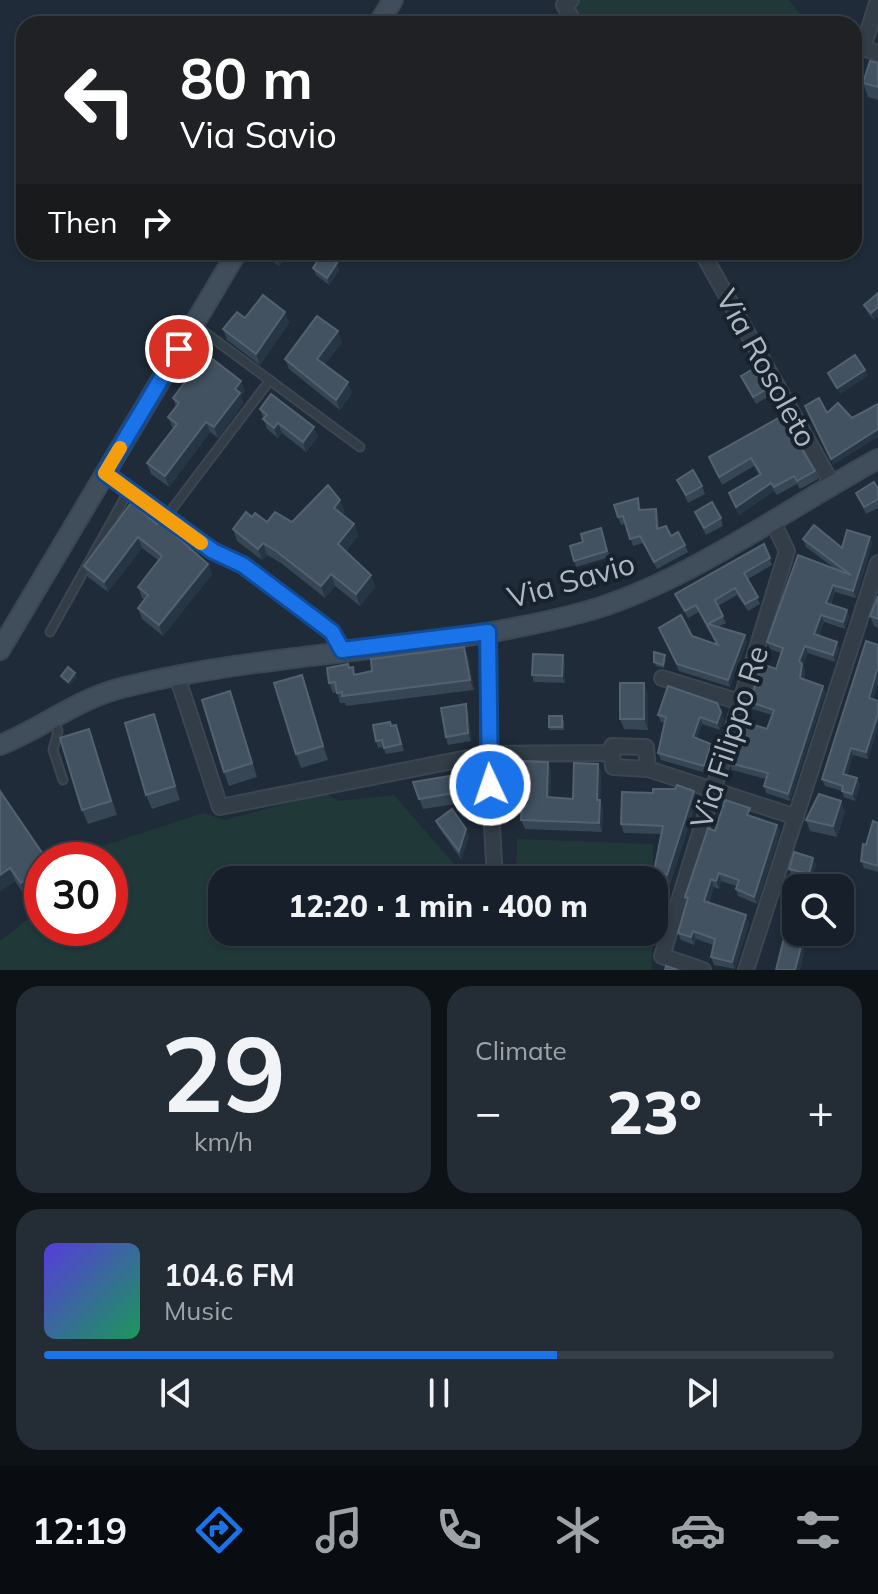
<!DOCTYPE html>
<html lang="en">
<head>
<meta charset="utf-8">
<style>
  body { margin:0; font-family:Mulish,sans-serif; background:#242d36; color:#f1f3f6; height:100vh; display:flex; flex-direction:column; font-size:30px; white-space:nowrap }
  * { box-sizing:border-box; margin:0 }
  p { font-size:26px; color:#9ea3a8 }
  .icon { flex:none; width:44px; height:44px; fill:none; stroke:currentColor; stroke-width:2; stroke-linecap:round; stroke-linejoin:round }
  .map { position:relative; height:970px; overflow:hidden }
  .side { display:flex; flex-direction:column; gap:16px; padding:16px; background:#0d1217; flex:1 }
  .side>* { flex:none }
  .top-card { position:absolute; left:16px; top:16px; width:846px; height:244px; border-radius:24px; box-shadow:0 2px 6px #0004,0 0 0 2px #363e47; background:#202124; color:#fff; overflow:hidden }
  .tools { position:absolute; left:782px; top:874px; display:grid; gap:16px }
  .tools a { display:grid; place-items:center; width:72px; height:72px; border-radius:16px; background:#17202a; box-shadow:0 2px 6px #0004,0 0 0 2px #363e47; font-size:40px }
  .speed { position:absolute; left:24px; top:842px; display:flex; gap:16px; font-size:40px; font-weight:700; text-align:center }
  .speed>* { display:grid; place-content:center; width:104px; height:104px; border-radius:50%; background:#17202a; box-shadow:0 2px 6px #0004,0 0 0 2px #363e47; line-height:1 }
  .speed .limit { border:12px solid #d22; background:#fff; color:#111 }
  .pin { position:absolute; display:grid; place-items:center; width:68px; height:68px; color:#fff; margin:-34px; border:4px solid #fff; border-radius:50%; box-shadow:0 2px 8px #0007 }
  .me { position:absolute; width:88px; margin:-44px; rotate:357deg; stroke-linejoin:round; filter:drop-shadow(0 0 6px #0008) }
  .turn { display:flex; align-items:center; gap:28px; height:168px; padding:0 32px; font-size:36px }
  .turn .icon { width:104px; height:104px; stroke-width:2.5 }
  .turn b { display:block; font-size:56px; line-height:68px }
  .then { display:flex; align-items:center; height:76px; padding:0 32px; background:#0003; gap:16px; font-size:30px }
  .big { font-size:60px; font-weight:800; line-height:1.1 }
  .side .card { flex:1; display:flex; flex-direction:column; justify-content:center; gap:12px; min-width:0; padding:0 28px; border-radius:24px; background:#242d36 }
  .side .dial { align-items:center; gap:0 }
  .dial b { font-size:104px; line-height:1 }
  .song { display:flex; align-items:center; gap:24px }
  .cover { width:96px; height:96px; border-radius:12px; background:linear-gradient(135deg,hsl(250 70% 55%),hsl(150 70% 35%)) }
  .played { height:8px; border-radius:4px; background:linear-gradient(90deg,#1a73e8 65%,#363e47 65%) }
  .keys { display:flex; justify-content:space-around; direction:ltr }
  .heat { display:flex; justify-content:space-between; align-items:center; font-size:44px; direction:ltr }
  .side .tiles { flex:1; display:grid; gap:16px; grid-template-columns:1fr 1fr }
  .card:last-child { grid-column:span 2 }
  .trip { position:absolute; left:208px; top:866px; width:460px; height:80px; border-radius:24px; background:#17202a; box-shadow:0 2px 6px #0004,0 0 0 2px #363e47; font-weight:800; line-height:80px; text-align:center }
  .dock { display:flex; height:128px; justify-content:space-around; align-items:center; background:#090d11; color:#9ea3a8 }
  .dock .icon { width:56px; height:56px }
  .dock .active { color:#1a73e8 }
  .dock b { font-size:36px; color:#f1f3f6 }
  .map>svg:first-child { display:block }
  .green { fill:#213839 }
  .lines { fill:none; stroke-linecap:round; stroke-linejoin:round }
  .lane-casing { stroke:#3c4652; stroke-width:11 }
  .street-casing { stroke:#3c4652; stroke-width:18 }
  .secondary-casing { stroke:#3c4652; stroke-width:22 }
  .lane { stroke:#323d48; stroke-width:7 }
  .street { stroke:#323d48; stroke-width:14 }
  .secondary { stroke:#404d5b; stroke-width:18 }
  .wall { fill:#364654 }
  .shaded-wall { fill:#273644 }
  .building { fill:#435261; stroke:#536270; stroke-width:2 }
  .route-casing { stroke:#114b97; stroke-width:20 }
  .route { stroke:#1a73e8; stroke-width:14 }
  .slow { stroke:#f59e0b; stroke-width:14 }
  .labels { text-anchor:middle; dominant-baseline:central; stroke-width:8; stroke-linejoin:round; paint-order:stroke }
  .street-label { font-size:30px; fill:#acb8c5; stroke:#18222d }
</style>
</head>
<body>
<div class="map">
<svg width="878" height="970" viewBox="0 0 878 970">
  <rect width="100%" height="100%" fill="#1f2b38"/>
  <!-- green -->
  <g class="green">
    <path d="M 577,0 L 789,0 L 808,24 L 579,24 L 573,13 Z"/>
    <path d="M 325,793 L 339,801 L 394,795 L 468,880 L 222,880 L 222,932 L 653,932 L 652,970 L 0,970 L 0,941 L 42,908 L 42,928 L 110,928 L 110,860 L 96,860 L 99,847 L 203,813 L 225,820 Z"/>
    <path d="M 517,839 L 653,844 L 653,880 L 516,880 Z"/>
  </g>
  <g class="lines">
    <defs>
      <g id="lane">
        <path d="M 195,325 L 360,447"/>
        <path d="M 107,474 L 213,551 L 243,565 L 332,632 L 342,650"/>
        <path d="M 166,517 L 270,380"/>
        <path d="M 50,632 L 129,490"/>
        <path d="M 54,719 L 58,731 L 53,750 L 63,780"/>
      </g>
      <g id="street">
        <path d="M 571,0 L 564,5 L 575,24"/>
        <path d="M 878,0 L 863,48 L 878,53"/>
        <path d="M 702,252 L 832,484"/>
        <path d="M 488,632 L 488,754 L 495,880"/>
        <path d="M 177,676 L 220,807 L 488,754 L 612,753 L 613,767 L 648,769 L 646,747 L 612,746 L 612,753"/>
        <path d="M 662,678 L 740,702"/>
        <path d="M 648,769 L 796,817"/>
        <path d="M 703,970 L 662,956 L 787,551 L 772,520"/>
        <path d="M 746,970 L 878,563"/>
      </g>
      <g id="secondary">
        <path d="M 378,24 L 393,0"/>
        <path d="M 0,650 L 237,252"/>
        <path d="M 0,745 C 43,728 78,698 125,687 C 276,650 436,652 584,612 C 685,584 786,509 878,459"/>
      </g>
    </defs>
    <!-- lane casing -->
    <use href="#lane" class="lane-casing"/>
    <!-- street casing -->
    <use href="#street" class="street-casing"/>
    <!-- secondary casing -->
    <use href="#secondary" class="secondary-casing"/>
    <!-- lane -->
    <use href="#lane" class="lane"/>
    <!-- street -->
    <use href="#street" class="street"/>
    <!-- secondary -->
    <use href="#secondary" class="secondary"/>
  </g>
  <!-- wall -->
  <g class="wall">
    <path d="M 878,63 L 878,100 L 868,97 L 863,83 Z"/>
    <path d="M 265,252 L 290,252 L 279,266 L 268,258 Z"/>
    <path d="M 313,268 L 339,270 L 329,285 L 316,275 Z"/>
    <path d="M 878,293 L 874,320 L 867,312 L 864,305 Z"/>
    <path d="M 285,312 L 289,323 L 260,365 L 227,340 L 223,329 L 245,318 Z"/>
    <path d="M 342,342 L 324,365 L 352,393 L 340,410 L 289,369 L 285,359 Z"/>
    <path d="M 741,376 L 765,390 L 768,397 L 756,404 Z"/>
    <path d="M 245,391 L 241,396 L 243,403 L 218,438 L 210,432 L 169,487 L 151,474 L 147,463 L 173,429 L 168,417 L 176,407 L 173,398 Z"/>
    <path d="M 260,409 L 318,437 L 306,452 L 282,433 L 278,438 L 267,429 Z"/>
    <path d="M 782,416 L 815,471 L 818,479 L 800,489 L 797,484 L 777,495 L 774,491 L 739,515 L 729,493 L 759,475 L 754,466 L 722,485 L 709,457 Z"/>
    <path d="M 677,480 L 702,486 L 705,494 L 688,503 Z"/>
    <path d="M 878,489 L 878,508 L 866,514 L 856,493 Z"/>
    <path d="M 638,498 L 641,510 L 656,509 L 658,516 L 659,529 L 685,545 L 688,552 L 657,569 L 643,543 L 633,546 L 626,523 L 621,525 L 614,505 Z"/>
    <path d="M 131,503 L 208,564 L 212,574 L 163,636 L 142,619 L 138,608 L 145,600 L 142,598 L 138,587 L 158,560 L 142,548 L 108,592 L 88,577 L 84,566 Z"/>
    <path d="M 345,512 L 342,515 L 354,524 L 358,536 L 346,551 L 371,575 L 375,587 L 360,606 L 335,586 L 325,598 L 281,563 L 267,555 L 262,560 L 237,541 L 233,529 L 252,517 L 267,522 L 292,522 Z"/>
    <path d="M 695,512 L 721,518 L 723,526 L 706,535 Z"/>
    <path d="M 601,528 L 610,557 L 576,567 L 570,546 L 583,542 Z"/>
    <path d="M 870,537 L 872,544 L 856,598 L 835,592 L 831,605 L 847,610 L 849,617 L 845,629 L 824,622 L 819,636 L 837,642 L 839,649 L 835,662 L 808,653 L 803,665 L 805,671 L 804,679 L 823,686 L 825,693 L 790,801 L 766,793 L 764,786 L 766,779 L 732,770 L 729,763 L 767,729 L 772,715 L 752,709 L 750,702 L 776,669 L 781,653 L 770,649 L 767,642 L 837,570 L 806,547 L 803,539 L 842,548 Z"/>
    <path d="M 764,544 L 772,565 L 748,579 L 760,604 L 748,611 L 737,595 L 718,606 L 726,623 L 718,627 L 747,642 L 730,687 L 679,671 L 659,628 L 692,636 L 716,644 L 699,612 L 688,618 L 678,601 L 675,594 Z"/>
    <path d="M 878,596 L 878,628 L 874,626 L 870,616 Z"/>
    <path d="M 878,645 L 878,683 L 873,700 L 868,759 L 853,755 L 847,775 L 857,778 L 860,785 L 855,801 L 844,797 L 842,791 L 825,786 L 822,779 Z"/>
    <path d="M 468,657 L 474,690 L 346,706 L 345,703 L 340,703 L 337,692 L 333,693 L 329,683 L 349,668 L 356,675 Z"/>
    <path d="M 666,659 L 664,668 L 656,666 L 654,662 Z"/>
    <path d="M 565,663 L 565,683 L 534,682 L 532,675 Z"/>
    <path d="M 307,689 L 328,760 L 301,768 L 296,754 Z"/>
    <path d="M 648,694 L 648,730 L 624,729 L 620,719 Z"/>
    <path d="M 235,705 L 257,777 L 229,786 L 224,772 Z"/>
    <path d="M 468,711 L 471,741 L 448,745 L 446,737 Z"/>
    <path d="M 658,715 L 724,719 L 720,730 L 702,724 L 697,738 L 711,744 L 714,750 L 706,773 L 661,760 L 658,753 L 665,723 L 661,722 Z"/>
    <path d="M 564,720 L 564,730 L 550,730 L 549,727 Z"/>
    <path d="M 390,722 L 391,726 L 399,732 L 404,751 L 386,754 L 383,747 L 378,748 L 376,741 Z"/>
    <path d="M 89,729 L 117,815 L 88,824 L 82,810 Z"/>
    <path d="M 159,729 L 180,800 L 152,809 L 146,795 Z"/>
    <path d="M 548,762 L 551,771 L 550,798 L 573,799 L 598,764 L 601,773 L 600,802 L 603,809 L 602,832 L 525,829 L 521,820 Z"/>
    <path d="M 462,774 L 466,785 L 469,802 L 423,809 L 413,782 Z"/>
    <path d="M 0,791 L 25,896 L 15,881 L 0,891 Z"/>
    <path d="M 697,800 L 670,884 L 657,880 L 654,871 L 661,834 L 624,833 L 621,824 Z"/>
    <path d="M 845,812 L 837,837 L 810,831 L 806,820 Z"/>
    <path d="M 752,816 L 777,825 L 780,832 L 757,904 L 738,896 L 736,889 L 736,886 L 721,881 L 719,889 L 714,887 L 709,903 L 749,923 L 735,969 L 714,965 L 711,957 L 713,945 L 696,939 L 694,945 L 681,940 L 678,933 L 687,902 L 685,897 L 715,831 Z"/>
    <path d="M 436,821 L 469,836 L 461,859 L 439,828 Z"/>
    <path d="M 878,823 L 878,872 L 864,868 L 861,861 L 866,845 Z"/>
    <path d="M 813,858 L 816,865 L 811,881 L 792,876 L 789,869 Z"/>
  </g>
  <!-- shaded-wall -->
  <g class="shaded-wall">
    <path d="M 281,252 L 290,252 L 279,266 L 276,259 Z"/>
    <path d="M 337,263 L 339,270 L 329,285 L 327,278 Z"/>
    <path d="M 878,307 L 878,317 L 874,320 L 871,313 Z"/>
    <path d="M 285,312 L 289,323 L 260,365 L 256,354 Z"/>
    <path d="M 338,331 L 342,342 L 321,370 L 317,359 Z"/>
    <path d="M 865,370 L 868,376 L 840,394 L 837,388 Z"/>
    <path d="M 241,381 L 245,391 L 241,396 L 243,403 L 218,438 L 214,427 L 235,389 Z"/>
    <path d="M 348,382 L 352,393 L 340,410 L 336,400 Z"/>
    <path d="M 206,422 L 210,432 L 169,487 L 165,476 Z"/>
    <path d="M 278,423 L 282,433 L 278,438 L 274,428 Z"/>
    <path d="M 314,427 L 318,437 L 306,452 L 303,442 Z"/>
    <path d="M 878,429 L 878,437 L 833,465 L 831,459 Z"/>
    <path d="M 771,483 L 774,491 L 739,515 L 736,507 Z"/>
    <path d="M 340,500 L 345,512 L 338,520 L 334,508 Z"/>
    <path d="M 656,509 L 658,516 L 659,536 L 657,529 Z"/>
    <path d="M 354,524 L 358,536 L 342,555 L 338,544 Z"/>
    <path d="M 138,537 L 142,548 L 108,592 L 104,582 Z"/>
    <path d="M 870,537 L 872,544 L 856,598 L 853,591 Z"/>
    <path d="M 263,543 L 267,555 L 262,560 L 258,549 Z"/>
    <path d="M 208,564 L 212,574 L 163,636 L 159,625 Z"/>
    <path d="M 331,574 L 335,586 L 325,598 L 321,586 Z"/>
    <path d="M 371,575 L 375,587 L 360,606 L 356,594 Z"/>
    <path d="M 833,585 L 835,592 L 829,610 L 826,603 Z"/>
    <path d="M 847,610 L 849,617 L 845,629 L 843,622 Z"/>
    <path d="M 821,615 L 824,622 L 817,641 L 814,634 Z"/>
    <path d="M 745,635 L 747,642 L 730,687 L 728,680 Z"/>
    <path d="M 837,642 L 839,649 L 835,662 L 833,655 Z"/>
    <path d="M 805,646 L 808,653 L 803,665 L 805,671 L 803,685 L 800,678 L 799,661 Z"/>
    <path d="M 464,647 L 468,657 L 474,690 L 470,680 Z"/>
    <path d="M 563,655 L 565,663 L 565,683 L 562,676 Z"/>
    <path d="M 878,667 L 878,683 L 872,705 L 869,698 Z"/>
    <path d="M 75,673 L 77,677 L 69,686 L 68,682 Z"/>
    <path d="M 302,675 L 307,689 L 328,760 L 323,746 Z"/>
    <path d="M 644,683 L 648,694 L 648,730 L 644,719 Z"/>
    <path d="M 823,686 L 825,693 L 790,801 L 788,794 Z"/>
    <path d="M 466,704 L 468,711 L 471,741 L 468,733 Z"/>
    <path d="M 721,712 L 724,719 L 720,730 L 717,723 Z"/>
    <path d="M 154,714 L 159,729 L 180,800 L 175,786 Z"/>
    <path d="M 878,714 L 878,729 L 868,759 L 866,752 Z"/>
    <path d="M 700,717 L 702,724 L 696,744 L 693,737 Z"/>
    <path d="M 711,744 L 714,750 L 706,773 L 704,766 Z"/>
    <path d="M 851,748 L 853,755 L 846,781 L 843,774 Z"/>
    <path d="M 548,762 L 551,771 L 550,807 L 547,797 Z"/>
    <path d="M 598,764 L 601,773 L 600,802 L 603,809 L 602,832 L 599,823 L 597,800 Z"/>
    <path d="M 462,774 L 466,785 L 469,802 L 465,791 Z"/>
    <path d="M 857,778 L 860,785 L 855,801 L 852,794 Z"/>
    <path d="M 694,791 L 697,800 L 670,884 L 667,875 Z"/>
    <path d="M 841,801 L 845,812 L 837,837 L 833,826 Z"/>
    <path d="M 777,825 L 780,832 L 757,904 L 754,897 Z"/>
    <path d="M 466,829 L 469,836 L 461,859 L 459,851 Z"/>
    <path d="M 813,858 L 816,865 L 811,881 L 809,874 Z"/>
    <path d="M 10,868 L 15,881 L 0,891 L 0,875 Z"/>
    <path d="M 42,869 L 42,885 L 25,896 L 21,883 Z"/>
    <path d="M 719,873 L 721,881 L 719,889 L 716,881 Z"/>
    <path d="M 711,879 L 714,887 L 707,909 L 704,901 Z"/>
    <path d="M 746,915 L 749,923 L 735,969 L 732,962 Z"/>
    <path d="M 693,931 L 696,939 L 694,945 L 691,937 Z"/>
    <path d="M 802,943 L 805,950 L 800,970 L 795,970 Z"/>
  </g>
  <!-- building -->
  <g class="building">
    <path d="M 870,61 L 878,63 L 878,87 L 863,83 Z"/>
    <path d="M 267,252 L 281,252 L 276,259 Z"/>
    <path d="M 323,253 L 337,263 L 327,278 L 313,268 Z"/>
    <path d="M 878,293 L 878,307 L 871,313 L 864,305 Z"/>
    <path d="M 263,295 L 285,312 L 256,354 L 223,329 L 237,312 L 245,318 Z"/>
    <path d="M 317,316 L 338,331 L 317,359 L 348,382 L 336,400 L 285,359 Z"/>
    <path d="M 206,354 L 241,381 L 235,389 L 240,393 L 214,427 L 206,422 L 165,476 L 147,463 L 177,424 L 168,417 L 179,403 L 173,398 Z"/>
    <path d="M 855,355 L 865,370 L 837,388 L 828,373 Z"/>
    <path d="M 753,369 L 765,390 L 753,397 L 741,376 Z"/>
    <path d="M 271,394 L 314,427 L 303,442 L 278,423 L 274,428 L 263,419 L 267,415 L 260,409 Z"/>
    <path d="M 819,398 L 827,413 L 838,403 L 852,418 L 878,404 L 878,429 L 831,459 L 805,406 Z"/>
    <path d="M 782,416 L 815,471 L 797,481 L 794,476 L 774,487 L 771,483 L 736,507 L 729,493 L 761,474 L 751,458 L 719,477 L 709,457 Z"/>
    <path d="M 693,470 L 702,486 L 686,495 L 677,480 Z"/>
    <path d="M 874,482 L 878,489 L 878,499 L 864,507 L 856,493 Z"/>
    <path d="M 328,485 L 340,500 L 334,508 L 354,524 L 338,544 L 371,575 L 356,594 L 331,574 L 321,586 L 276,551 L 263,543 L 258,549 L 233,529 L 246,512 L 252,517 L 255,513 L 267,522 L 275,512 L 292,522 Z"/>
    <path d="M 638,498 L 639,510 L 656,509 L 657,529 L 666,526 L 671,536 L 678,532 L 685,545 L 654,562 L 640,536 L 630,539 L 623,516 L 618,517 L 614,505 Z"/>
    <path d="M 712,502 L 721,518 L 704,528 L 695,512 Z"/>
    <path d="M 131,503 L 157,524 L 159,521 L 208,564 L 159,625 L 138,608 L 148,595 L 138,587 L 162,556 L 138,537 L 104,582 L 84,566 Z"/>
    <path d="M 814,525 L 842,548 L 847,530 L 870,537 L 853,591 L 833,585 L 826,603 L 847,610 L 843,622 L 821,615 L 814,634 L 837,642 L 833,655 L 805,646 L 799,661 L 802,664 L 800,678 L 823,686 L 788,794 L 764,786 L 768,773 L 729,763 L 745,722 L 767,729 L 774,710 L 750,702 L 762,664 L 776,669 L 783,648 L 767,642 L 798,555 L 851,575 L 803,539 Z"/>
    <path d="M 601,528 L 607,551 L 574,561 L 570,546 L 583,542 L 581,534 Z"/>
    <path d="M 764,544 L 770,558 L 744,573 L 758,597 L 745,604 L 735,588 L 715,600 L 723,616 L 708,624 L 745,635 L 728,680 L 677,664 L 659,628 L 681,615 L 692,636 L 718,645 L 696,605 L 685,611 L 675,594 Z"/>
    <path d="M 878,596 L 878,619 L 870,616 Z"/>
    <path d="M 866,641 L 878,645 L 878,667 L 869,698 L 878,701 L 878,714 L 866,752 L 851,748 L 843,774 L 857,778 L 852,794 L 842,791 L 843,786 L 822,779 Z"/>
    <path d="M 464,647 L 470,680 L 342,696 L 342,692 L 337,693 L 335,682 L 329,683 L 327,668 L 348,664 L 349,668 L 353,667 L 354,675 L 372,671 L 371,659 Z"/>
    <path d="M 654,652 L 665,655 L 663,665 L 654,662 Z"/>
    <path d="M 533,654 L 563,655 L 562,676 L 532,675 Z"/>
    <path d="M 68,667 L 75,673 L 68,682 L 61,676 Z"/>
    <path d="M 302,675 L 323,746 L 296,754 L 274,683 Z"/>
    <rect x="620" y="683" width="24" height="36"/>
    <path d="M 668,686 L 717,703 L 721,712 L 717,723 L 700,717 L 693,737 L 711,744 L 704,766 L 658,753 L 666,717 L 658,715 Z"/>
    <path d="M 230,691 L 252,763 L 224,772 L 202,700 Z"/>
    <path d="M 466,704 L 468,733 L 446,737 L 441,708 Z"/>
    <path d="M 154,714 L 175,786 L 146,795 L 125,723 Z"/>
    <rect x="549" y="716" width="13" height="11"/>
    <path d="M 390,722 L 391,726 L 396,725 L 401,744 L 384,748 L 382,740 L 376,741 L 373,725 Z"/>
    <path d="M 89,729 L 111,801 L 82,810 L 60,738 Z"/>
    <path d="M 524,761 L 548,762 L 547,797 L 573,799 L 574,763 L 598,764 L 597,800 L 600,800 L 599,823 L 521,820 Z"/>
    <path d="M 462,774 L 465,791 L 419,799 L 413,782 Z"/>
    <path d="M 677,785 L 694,791 L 667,875 L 654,871 L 663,826 L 621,824 L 622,792 L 653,793 L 653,789 L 675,789 Z"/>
    <path d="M 0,791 L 47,860 L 42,860 L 42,869 L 21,883 L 10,868 L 0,875 Z"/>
    <path d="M 819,794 L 841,801 L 833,826 L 806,820 Z"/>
    <path d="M 725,800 L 750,808 L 747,815 L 777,825 L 754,897 L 736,889 L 739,880 L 719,873 L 716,881 L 711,879 L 704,901 L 746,915 L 732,962 L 711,957 L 715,939 L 693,931 L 691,937 L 678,933 L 688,898 L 685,897 L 708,828 L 715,831 Z"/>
    <path d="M 452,809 L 466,829 L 459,851 L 436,821 Z"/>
    <path d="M 873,821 L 878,823 L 878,866 L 861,861 L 863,844 L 866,845 Z"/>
    <path d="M 794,852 L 813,858 L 809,874 L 789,869 Z"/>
    <path d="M 784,938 L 802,943 L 795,970 L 776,970 Z"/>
    <path d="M 666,966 L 678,970 L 665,970 Z"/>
  </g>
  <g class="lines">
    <defs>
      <path id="route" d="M 179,349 L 105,473 L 213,551 L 243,565 L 332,632 L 342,650 L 488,632 L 490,785"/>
    </defs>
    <!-- route casing -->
    <use href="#route" class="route-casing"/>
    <!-- route -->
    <use href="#route" class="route"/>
    <!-- slow -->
    <path class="slow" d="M 120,448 L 105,473 L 201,543"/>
  </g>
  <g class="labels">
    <!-- street labels -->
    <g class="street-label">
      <text transform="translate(767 368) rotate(61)">Via Rosoleto</text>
      <text transform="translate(571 580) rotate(-16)">Via Savio</text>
      <text transform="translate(729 737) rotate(-72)">Via Filippo Re</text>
    </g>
  </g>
</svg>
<div class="tools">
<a><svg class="icon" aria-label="search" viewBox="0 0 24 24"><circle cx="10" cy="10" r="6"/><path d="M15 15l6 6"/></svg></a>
</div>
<div class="speed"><div class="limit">30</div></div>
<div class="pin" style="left:179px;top:349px;background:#d93025"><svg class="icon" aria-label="arrive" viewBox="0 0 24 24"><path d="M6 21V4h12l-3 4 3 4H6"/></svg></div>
<svg class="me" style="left:490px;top:785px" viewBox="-20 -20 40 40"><circle r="17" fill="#1a73e8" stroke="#fff" stroke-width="3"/><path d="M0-11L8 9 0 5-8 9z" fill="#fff"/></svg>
<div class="trip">12:20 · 1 min · 400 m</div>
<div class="top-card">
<div class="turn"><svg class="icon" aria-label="left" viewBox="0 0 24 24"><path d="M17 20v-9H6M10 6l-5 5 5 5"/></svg><div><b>80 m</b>Via Savio</div></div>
<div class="then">Then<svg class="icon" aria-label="right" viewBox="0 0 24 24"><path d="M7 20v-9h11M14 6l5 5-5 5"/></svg></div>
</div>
</div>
<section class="side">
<div class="tiles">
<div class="card dial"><b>29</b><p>km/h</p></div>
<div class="card"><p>Climate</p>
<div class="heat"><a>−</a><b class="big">23°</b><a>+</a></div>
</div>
<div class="card">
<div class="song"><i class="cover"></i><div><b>104.6 FM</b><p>Music</p></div></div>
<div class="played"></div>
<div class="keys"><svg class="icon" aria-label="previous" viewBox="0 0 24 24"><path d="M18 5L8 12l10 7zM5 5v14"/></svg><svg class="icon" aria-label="pause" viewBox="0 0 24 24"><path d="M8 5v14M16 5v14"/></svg><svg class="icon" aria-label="next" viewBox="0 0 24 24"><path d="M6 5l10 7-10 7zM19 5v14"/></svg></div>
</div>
</div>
</section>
<nav class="dock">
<b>12:19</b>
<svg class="icon active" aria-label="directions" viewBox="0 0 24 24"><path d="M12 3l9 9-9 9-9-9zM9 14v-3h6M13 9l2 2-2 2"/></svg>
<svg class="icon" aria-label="music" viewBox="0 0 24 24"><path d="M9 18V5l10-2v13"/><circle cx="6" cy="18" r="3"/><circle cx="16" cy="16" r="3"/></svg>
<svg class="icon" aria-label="phone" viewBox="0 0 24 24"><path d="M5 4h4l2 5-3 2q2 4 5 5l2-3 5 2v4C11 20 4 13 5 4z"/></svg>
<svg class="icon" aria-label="climate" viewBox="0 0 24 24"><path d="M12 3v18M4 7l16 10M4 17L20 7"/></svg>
<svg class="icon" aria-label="car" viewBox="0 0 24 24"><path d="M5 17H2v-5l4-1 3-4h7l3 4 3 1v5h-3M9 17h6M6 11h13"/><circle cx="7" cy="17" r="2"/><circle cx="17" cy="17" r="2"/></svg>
<svg class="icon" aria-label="filters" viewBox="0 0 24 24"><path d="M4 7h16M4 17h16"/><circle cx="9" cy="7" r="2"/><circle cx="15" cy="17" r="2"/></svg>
</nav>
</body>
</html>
